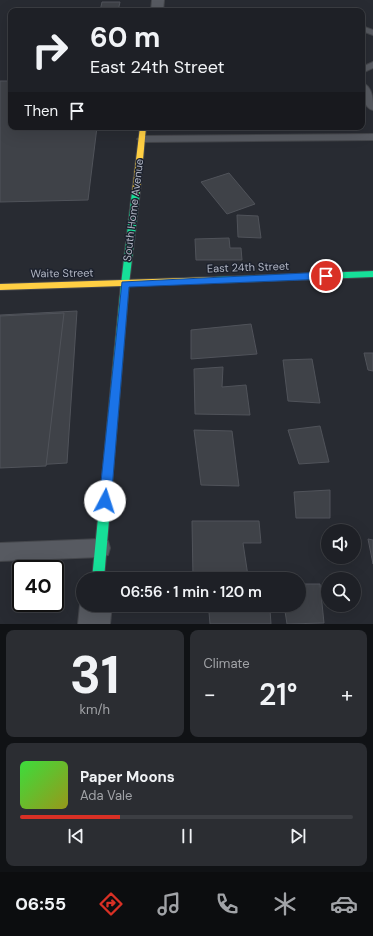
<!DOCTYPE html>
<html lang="en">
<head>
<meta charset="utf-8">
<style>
  body { margin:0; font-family:"DM Sans",sans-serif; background:#2b2d32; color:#f1f3f6; height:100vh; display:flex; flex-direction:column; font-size:15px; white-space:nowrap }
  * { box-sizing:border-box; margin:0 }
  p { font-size:13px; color:#a1a3a7 }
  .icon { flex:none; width:22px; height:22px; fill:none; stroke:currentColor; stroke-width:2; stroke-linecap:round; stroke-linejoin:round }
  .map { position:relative; height:624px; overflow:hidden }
  .details { display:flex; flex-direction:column; gap:6px; padding:6px; background:#101215; flex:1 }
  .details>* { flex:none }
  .guide { position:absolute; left:8px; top:8px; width:357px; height:122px; border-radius:8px; box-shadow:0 4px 16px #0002,0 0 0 1px #3c3e43; background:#1e2026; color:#f1f3f6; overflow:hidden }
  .fabs { position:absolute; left:321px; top:524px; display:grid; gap:8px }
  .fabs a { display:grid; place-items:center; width:40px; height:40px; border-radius:50%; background:#1e2026; box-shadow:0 4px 16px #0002,0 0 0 1px #3c3e43; font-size:20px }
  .speed { position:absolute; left:12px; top:560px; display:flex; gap:8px; font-size:20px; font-weight:700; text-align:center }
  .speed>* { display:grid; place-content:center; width:52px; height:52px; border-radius:50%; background:#1e2026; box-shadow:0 4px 16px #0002,0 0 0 1px #3c3e43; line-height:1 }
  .speed .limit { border:2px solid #111; border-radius:6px; background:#fff; color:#111 }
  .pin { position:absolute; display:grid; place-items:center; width:34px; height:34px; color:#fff; margin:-17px; border:2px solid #fff; border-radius:50%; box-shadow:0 1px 4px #0007 }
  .me { position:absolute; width:44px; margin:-22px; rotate:5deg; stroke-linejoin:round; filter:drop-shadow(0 0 3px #0008) }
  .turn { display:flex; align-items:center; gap:14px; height:84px; padding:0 16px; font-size:18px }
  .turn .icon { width:52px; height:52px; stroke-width:2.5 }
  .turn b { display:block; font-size:28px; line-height:34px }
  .then { display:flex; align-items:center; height:38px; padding:0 16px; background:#0003; gap:8px; font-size:15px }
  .big { font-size:30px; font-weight:600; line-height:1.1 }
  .details .widget { flex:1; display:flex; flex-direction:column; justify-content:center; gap:6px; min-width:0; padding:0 14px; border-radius:8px; background:#2b2d32 }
  .details .dial { align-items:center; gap:0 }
  .dial b { font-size:52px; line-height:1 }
  .song { display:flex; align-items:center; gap:12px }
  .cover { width:48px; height:48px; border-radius:6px; background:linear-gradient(135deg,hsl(120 70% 55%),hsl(60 70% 35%)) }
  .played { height:4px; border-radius:2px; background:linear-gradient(90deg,#d93025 30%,#3c3e43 30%) }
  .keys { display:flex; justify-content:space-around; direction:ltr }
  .heat { display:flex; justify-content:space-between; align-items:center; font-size:22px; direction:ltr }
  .details .tiles { flex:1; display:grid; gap:6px; grid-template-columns:1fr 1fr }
  .widget:last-child { grid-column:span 2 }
  .trip { position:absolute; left:76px; top:572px; width:230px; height:40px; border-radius:20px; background:#1e2026; box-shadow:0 4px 16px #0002,0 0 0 1px #3c3e43; font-weight:600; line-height:40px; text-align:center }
  .dock { display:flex; height:64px; justify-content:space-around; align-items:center; background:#0c0d0f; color:#a1a3a7 }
  .dock .icon { width:28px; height:28px }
  .dock .selected { color:#d93025 }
  .dock b { font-size:18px; color:#f1f3f6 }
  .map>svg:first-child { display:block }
  .building { fill:#3f4248; stroke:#50535a }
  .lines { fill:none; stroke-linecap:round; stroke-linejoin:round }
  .lane-casing { stroke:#44464b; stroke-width:2 }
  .street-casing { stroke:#44464b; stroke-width:2 }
  .fast-casing { stroke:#44464b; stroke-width:2 }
  .slow-casing { stroke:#44464b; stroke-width:2 }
  .lane { fill:#575a61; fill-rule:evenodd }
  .street { fill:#575a61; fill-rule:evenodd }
  .fast { fill:#16e098; fill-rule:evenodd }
  .slow { fill:#ffcf43; fill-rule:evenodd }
  .route { fill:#1a73e8; stroke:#114b97 }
  .labels { text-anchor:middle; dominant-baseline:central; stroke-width:3; stroke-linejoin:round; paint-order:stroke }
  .street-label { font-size:11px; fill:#b1b6c4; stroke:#1c212d }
</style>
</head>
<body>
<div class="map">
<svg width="373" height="624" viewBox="0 0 373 624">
  <rect width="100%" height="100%" fill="#282b32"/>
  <!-- building -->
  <g class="building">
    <path d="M 102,2 L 120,2 L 118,11 L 100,11 Z"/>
    <path d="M 0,81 L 11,81 L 11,127 L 97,127 L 88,200 L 0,202 Z"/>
    <path d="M 229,173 L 255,204 L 227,214 L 201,182 Z"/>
    <path d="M 237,215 L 258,216 L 261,238 L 238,237 Z"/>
    <path d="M 229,238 L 230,248 L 241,248 L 242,260 L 196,260 L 195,239 Z"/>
    <path d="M 77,311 L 67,463 L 0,467 L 0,315 Z"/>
    <path d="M 64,313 L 46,466 L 0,468 L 0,316 Z"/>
    <path d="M 251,324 L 257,354 L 191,359 L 191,330 Z"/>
    <path d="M 364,353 L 373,353 L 373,371 L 368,370 Z"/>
    <path d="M 312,359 L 320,403 L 288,401 L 283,360 Z"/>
    <path d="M 223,367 L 222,387 L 246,385 L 250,415 L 195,414 L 194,369 Z"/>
    <path d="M 320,426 L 329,462 L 299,464 L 288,430 Z"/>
    <path d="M 194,430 L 232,431 L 239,486 L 201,485 Z"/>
    <path d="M 330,490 L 330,518 L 296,518 L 294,492 Z"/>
    <path d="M 192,521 L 259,521 L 261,543 L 243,543 L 248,576 L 193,578 Z"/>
    <path d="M 368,539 L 373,540 L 373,564 Z"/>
    <path d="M 299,584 L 320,584 L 324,623 L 287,624 L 284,605 L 299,605 Z"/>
    <path d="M 270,610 L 271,624 L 210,624 L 209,612 Z"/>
  </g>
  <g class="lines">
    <defs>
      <g id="lane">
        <path d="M 362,26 L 373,30 L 373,35 L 362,31 Z"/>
        <path d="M 373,62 L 373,68 L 362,73 L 362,67 Z"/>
        <path d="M 362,83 C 373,86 373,101 373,110 C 363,108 362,92 362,83 Z"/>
        <path d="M 373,134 L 373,140 L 142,142 L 137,139 L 142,136 Z"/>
        <path d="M 101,539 L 108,541 L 110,548 L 108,555 L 101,557 L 0,561 L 0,543 Z"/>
      </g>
      <g id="street">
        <path d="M 152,0 L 164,0 L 163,11 L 151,11 Z"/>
        <path d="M 83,599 L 83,605 L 112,605 L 110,624 L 78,624 L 80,605 Z"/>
      </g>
      <g id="fast">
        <path d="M 136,189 L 140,192 L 129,284 L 104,579 L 92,579 L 121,284 L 132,192 Z"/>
        <path d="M 373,271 L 373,277 L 214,283 L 210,280 L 214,277 Z"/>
      </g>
      <g id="slow">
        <path d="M 140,127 L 146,127 L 140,192 L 136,195 L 132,192 Z"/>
        <path d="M 214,277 L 218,280 L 214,283 L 0,290 L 0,284 Z"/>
      </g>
    </defs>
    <!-- lane casing -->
    <use href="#lane" class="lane-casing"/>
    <!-- street casing -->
    <use href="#street" class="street-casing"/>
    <!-- fast casing -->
    <use href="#fast" class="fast-casing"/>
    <!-- slow casing -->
    <use href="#slow" class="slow-casing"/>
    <!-- lane -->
    <use href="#lane" class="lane"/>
    <!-- street -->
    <use href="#street" class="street"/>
    <!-- fast -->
    <use href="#fast" class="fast"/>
    <!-- slow -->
    <use href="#slow" class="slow"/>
  </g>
  <!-- route -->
  <path class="route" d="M 326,272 L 331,276 L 326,279 L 129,287 L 111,501 L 109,506 L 105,507 L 101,506 L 99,501 L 122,282 Z"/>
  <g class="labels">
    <!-- street labels -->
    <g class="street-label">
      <text transform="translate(133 210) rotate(-83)">South Home Avenue</text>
      <text transform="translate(248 267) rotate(-2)">East 24th Street</text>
      <text transform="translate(62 273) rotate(-1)">Waite Street</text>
    </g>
  </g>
</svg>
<div class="fabs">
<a><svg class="icon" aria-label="sound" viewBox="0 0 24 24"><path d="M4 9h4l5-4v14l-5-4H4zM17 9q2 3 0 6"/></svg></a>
<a><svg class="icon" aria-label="search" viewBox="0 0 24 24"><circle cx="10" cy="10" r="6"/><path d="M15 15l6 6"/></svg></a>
</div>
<div class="speed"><div class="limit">40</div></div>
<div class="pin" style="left:326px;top:276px;background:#d93025"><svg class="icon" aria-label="arrive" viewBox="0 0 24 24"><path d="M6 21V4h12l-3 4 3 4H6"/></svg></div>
<svg class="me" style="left:105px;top:501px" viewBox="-20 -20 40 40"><circle r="19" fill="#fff"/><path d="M0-13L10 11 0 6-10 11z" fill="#1a73e8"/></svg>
<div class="trip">06:56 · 1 min · 120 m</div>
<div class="guide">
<div class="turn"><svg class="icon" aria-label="right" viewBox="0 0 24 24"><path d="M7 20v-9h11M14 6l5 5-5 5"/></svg><div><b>60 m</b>East 24th Street</div></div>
<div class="then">Then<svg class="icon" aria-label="arrive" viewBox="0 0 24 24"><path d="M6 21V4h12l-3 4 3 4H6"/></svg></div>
</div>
</div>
<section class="details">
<div class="tiles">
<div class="widget dial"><b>31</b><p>km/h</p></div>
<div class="widget"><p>Climate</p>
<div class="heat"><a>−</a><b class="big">21°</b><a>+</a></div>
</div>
<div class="widget">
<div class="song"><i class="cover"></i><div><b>Paper Moons</b><p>Ada Vale</p></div></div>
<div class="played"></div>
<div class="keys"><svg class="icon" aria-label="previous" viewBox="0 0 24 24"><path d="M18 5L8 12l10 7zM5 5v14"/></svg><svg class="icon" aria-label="pause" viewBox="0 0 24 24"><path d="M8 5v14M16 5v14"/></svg><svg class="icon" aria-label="next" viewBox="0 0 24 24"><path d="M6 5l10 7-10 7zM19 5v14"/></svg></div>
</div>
</div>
</section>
<nav class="dock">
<b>06:55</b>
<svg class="icon selected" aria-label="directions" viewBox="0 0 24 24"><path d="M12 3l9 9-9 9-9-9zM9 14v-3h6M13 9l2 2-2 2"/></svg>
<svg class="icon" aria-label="music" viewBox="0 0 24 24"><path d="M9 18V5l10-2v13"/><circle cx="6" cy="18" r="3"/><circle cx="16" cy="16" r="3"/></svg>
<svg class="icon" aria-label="phone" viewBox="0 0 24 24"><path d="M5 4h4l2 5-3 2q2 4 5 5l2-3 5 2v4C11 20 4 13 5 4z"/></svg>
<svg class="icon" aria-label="climate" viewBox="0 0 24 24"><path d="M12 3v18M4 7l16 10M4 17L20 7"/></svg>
<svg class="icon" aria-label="car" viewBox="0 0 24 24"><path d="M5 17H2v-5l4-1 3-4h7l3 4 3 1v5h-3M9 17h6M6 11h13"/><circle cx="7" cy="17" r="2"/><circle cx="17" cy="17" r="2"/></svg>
</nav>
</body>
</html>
